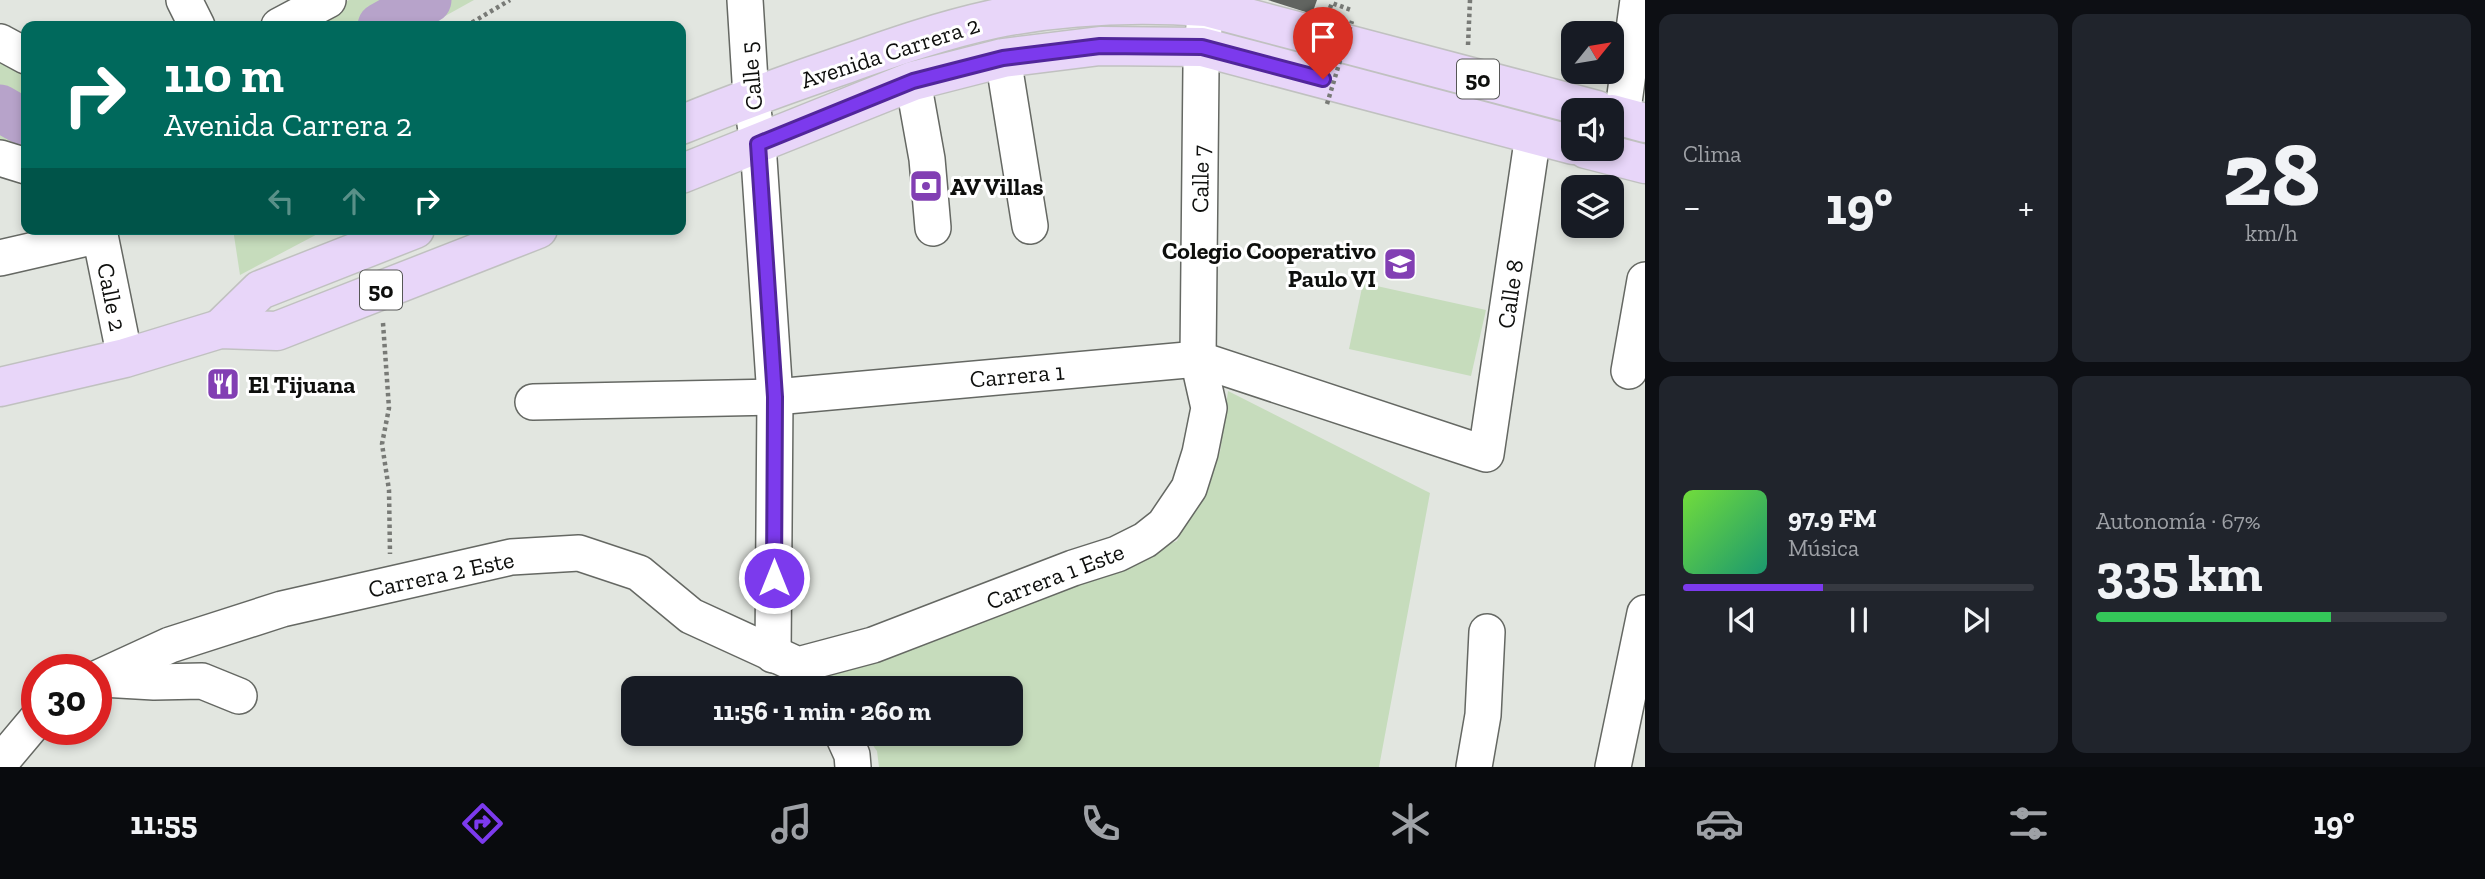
<!DOCTYPE html>
<html lang="es">
<head>
<meta charset="utf-8">
<style>
  body { margin:0; font-family:"Zilla Slab",serif; background:#20242c; color:#f1f3f6; height:100vh; display:flex; flex-direction:column; font-size:26px; white-space:nowrap }
  * { box-sizing:border-box; margin:0 }
  p { font-size:23px; color:#9ea1a6 }
  .icon { flex:none; width:38px; height:38px; fill:none; stroke:currentColor; stroke-width:2; stroke-linecap:round; stroke-linejoin:round }
  .map { position:relative; flex:1; overflow:hidden }
  .details { display:flex; flex-direction:column; gap:14px; padding:14px; background:#0d0f14; width:840px }
  .details>* { flex:none }
  .top-card { position:absolute; left:21px; top:21px; width:665px; height:214px; border-radius:14px; box-shadow:0 4px 10px #0003; background:#00695c; color:#fff; overflow:hidden }
  .needle { width:46px; rotate:60deg }
  .fabs { position:absolute; left:1561px; top:21px; display:grid; gap:14px }
  .fabs a { display:grid; place-items:center; width:63px; height:63px; border-radius:14px; background:#171b24; box-shadow:0 4px 10px #0003; font-size:35px }
  .speed { position:absolute; left:21px; top:654px; display:flex; gap:14px; font-size:35px; font-weight:700; text-align:center }
  .speed>* { display:grid; place-content:center; width:91px; height:91px; border-radius:50%; background:#171b24; box-shadow:0 4px 10px #0003; line-height:1 }
  .speed .limit { border:10px solid #d22; background:#fff; color:#111 }
  .pin { position:absolute; display:grid; place-items:center; width:60px; height:60px; color:#fff; margin:-72px -30px; border-radius:50% 50% 50% 0; rotate:-45deg; box-shadow:0 0 7px #0007 }
  .pin .icon { rotate:45deg }
  .me { position:absolute; width:77px; margin:-38px; rotate:0deg; stroke-linejoin:round; filter:drop-shadow(0 0 5px #0008) }
  .turn { display:flex; align-items:center; gap:24px; height:147px; padding:0 28px; font-size:32px }
  .turn .icon { width:91px; height:91px; stroke-width:2.5 }
  .turn b { display:block; font-size:49px; line-height:60px }
  .lanes { display:flex; align-items:center; height:66px; padding:0 28px; background:#0003; justify-content:center; gap:35px; direction:ltr }
  .lanes .off { opacity:.35 }
  .big { font-size:52px; font-weight:700; line-height:1.1 }
  .details .widget { flex:1; display:flex; flex-direction:column; justify-content:center; gap:10px; min-width:0; padding:0 24px; border-radius:14px; background:#20242c }
  .details .dial { align-items:center; gap:0 }
  .dial b { font-size:91px; line-height:1 }
  .song { display:flex; align-items:center; gap:21px }
  .cover { width:84px; height:84px; border-radius:10px; background:linear-gradient(135deg,hsl(100 70% 55%),hsl(160 70% 35%)) }
  .played { height:7px; border-radius:4px; background:linear-gradient(90deg,#7c3aed 40%,#363941 40%) }
  .keys { display:flex; justify-content:space-around; direction:ltr }
  .heat { display:flex; justify-content:space-between; align-items:center; font-size:38px; direction:ltr }
  .charge { height:10px; border-radius:5px; background:linear-gradient(90deg,#34c759 67%,#363941 0) }
  .details .tiles { flex:1; display:grid; gap:14px; grid-template-columns:repeat(2,1fr) }
  .trip { position:absolute; left:621px; top:676px; width:402px; height:70px; border-radius:14px; background:#171b24; box-shadow:0 4px 10px #0003; font-weight:700; line-height:70px; text-align:center }
  .menu { display:flex; height:112px; justify-content:space-around; align-items:center; background:#090b0e; color:#9ea1a6 }
  .menu .icon { width:49px; height:49px }
  .menu .selected { color:#7c3aed }
  .menu b { font-size:32px; color:#f1f3f6 }
  main { display:flex; flex:1; min-height:0 }
  .map>svg:first-child { display:block }
  .green { fill:#c6dcbc }
  .lines { fill:none; stroke-linecap:round; stroke-linejoin:round }
  .river { stroke:#b7a3ca; stroke-width:47 }
  .building { fill:#616460 }
  .minor-casing { stroke:#656863; stroke-width:38 }
  .major-casing { stroke:#c0c1c0; stroke-width:41 }
  .path { stroke:#787a76; stroke-width:4.5; stroke-dasharray:3.5 3.5; stroke-linecap:butt }
  .minor { stroke:#fff; stroke-width:35 }
  .major { stroke:#e8d6f9; stroke-width:38 }
  .path-bridge { stroke:#787a76; stroke-width:4.5; stroke-dasharray:3.5 3.5; stroke-linecap:butt }
  .route-casing { stroke:#51269a; stroke-width:18 }
  .route { stroke:#7c3aed; stroke-width:12 }
  .labels { text-anchor:middle; dominant-baseline:central; stroke-width:6; stroke-linejoin:round; paint-order:stroke }
  .shield { fill:#fff; stroke:#565756; stroke-width:2 }
  .shield-label { font-size:23px; font-weight:bold; fill:#0e0f0d }
  .street-label { font-size:24px; fill:#0e0f0d; stroke:#fff }
  .poi-label { font-size:24px; font-weight:bold; fill:#0e0f0d; stroke:#fff; text-anchor:start }
</style>
</head>
<body>
<main>
<div class="map">
<svg width="1645" height="767" viewBox="0 0 1645 767">
  <rect width="100%" height="100%" fill="#e2e6e0"/>
  <!-- green -->
  <g class="green">
    <path d="M 349,0 L 474,0 L 427,26 L 302,26 Z"/>
    <path d="M 0,45 L 26,57 L 26,175 L 0,156 Z"/>
    <path d="M 233,229 L 327,229 L 240,275 Z"/>
    <path d="M 1363,283 L 1486,310 L 1471,376 L 1349,349 Z"/>
    <path d="M 1228,391 L 1430,493 L 1379,767 L 879,767 L 877,751 L 864,733 L 1012,733 L 1012,688 L 832,688 L 824,676 L 1177,541 L 1220,452 Z"/>
  </g>
  <g class="lines">
    <!-- river -->
    <g class="river">
      <path d="M 381,26 L 428,0"/>
      <path d="M 0,108 L 26,123"/>
    </g>
  </g>
  <!-- building -->
  <g class="building">
    <path d="M 1268,0 L 1317,0 L 1312,14 Z"/>
    <path d="M 234,371 L 238,390 L 211,398 L 208,377 Z"/>
  </g>
  <g class="lines">
    <defs>
      <g id="minor">
        <path d="M 184,0 L 197,26"/>
        <path d="M 745,0 L 751,97 L 758,144 L 775,397 L 773,655"/>
        <path d="M 279,26 L 328,0"/>
        <path d="M 0,42 L 26,56"/>
        <path d="M 1003,58 L 1030,226"/>
        <path d="M 913,81 L 927,159 L 933,228"/>
        <path d="M 1622,117 L 1638,0"/>
        <path d="M 0,158 L 26,166"/>
        <path d="M 0,258 L 100,235 L 125,358"/>
        <path d="M 1629,371 L 1645,280"/>
        <path d="M 533,402 L 775,397 L 1198,359 L 1486,454 L 1533,135"/>
        <path d="M 96,679 L 170,645 L 282,609 L 511,557 L 579,553 L 639,573 L 691,616 L 798,665 L 873,645 L 1073,568 L 1117,554 L 1145,540 L 1164,525 L 1189,488 L 1200,453 L 1209,408 L 1198,359 L 1201,67 L 1206,0"/>
        <path d="M 102,679 L 154,682 L 202,681 L 239,696"/>
        <path d="M 842,733 L 852,755 L 853,767"/>
        <path d="M 0,763 L 37,719"/>
        <path d="M 1474,767 L 1483,715 L 1487,632"/>
        <path d="M 1613,767 L 1645,613"/>
      </g>
      <g id="major">
        <path d="M 1612,114 L 1645,123"/>
        <path d="M 681,125 C 735,103 790,83 846,64 C 894,47 943,30 994,19 C 1063,5 1136,2 1206,7 L 1597,110"/>
        <path d="M 1586,149 L 1645,164"/>
        <path d="M 681,174 L 913,81 L 1003,58 L 1100,46 L 1202,47 L 1573,145"/>
        <path d="M 220,329 L 260,290 L 415,229"/>
        <path d="M 0,387 L 125,358 L 220,329 L 277,331 L 538,229"/>
      </g>
    </defs>
    <!-- minor casing -->
    <use href="#minor" class="minor-casing"/>
    <!-- major casing -->
    <use href="#major" class="major-casing"/>
    <!-- path -->
    <g class="path">
      <path d="M 1330,8 L 1332,3 L 1351,10"/>
      <path d="M 466,26 L 510,0"/>
      <path d="M 1468,45 L 1470,0"/>
      <path d="M 383,323 L 389,408 L 382,444 L 389,490 L 390,554"/>
    </g>
    <!-- minor -->
    <use href="#minor" class="minor"/>
    <!-- major -->
    <use href="#major" class="major"/>
    <!-- path-bridge -->
    <path class="path-bridge" d="M 1327,104 L 1352,21"/>
  </g>
  <g class="lines">
    <defs>
      <path id="route" d="M 774,578 L 775,397 L 758,144 L 913,81 L 1003,58 L 1100,46 L 1202,47 L 1323,79"/>
    </defs>
    <!-- route casing -->
    <use href="#route" class="route-casing"/>
    <!-- route -->
    <use href="#route" class="route"/>
  </g>
  <!-- icons -->
  <defs>
    <symbol id="bank-square" viewBox="-11 -11 22 22"><rect x="-9" y="-9" width="18" height="18" rx="4" fill="#823fb3" stroke="#fff"/><path d="M-6-4H6V4H-6ZM0-2.3a2.3 2.3 0 1 0 0 4.6a2.3 2.3 0 1 0 0-4.6Z" fill="#fff"/></symbol>
    <symbol id="school-square" viewBox="-11 -11 22 22"><rect x="-9" y="-9" width="18" height="18" rx="4" fill="#823fb3" stroke="#fff"/><path d="M0-5L7-2L0 1L-7-2ZM-4 1L0 2.5L4 1V4Q0 6-4 4Z" fill="#fff"/></symbol>
    <symbol id="restaurant-square" viewBox="-11 -11 22 22"><rect x="-9" y="-9" width="18" height="18" rx="4" fill="#823fb3" stroke="#fff"/><path d="M-5-6h1v4h1v-4h1v4h1v-4h1v5L-1.5 .5V6h-2V.5L-5-1ZM5-6V6H3V1.5H1.5Q1.5-4 5-6Z" fill="#fff"/></symbol>
  </defs>
  <g fill-rule="evenodd">
    <use href="#bank-square" x="907" y="167" width="38" height="38"/>
    <use href="#school-square" x="1381" y="245" width="38" height="38"/>
    <use href="#restaurant-square" x="204" y="365" width="38" height="38"/>
  </g>
  <g class="labels">
    <!-- shield labels -->
    <g class="shield">
      <rect x="1457" y="59.5" width="42" height="39" rx="5"/>
      <rect x="360" y="270.5" width="42" height="39" rx="5"/>
    </g>
    <g class="shield-label">
      <text x="1478" y="79">50</text>
      <text x="381" y="290">50</text>
    </g>
    <!-- street labels -->
    <g class="street-label">
      <text transform="translate(890 52) rotate(-18)">Avenida Carrera 2</text>
      <text transform="translate(751 76) rotate(-95)">Calle 5</text>
      <text transform="translate(1200 179) rotate(-89)">Calle 7</text>
      <text transform="translate(1510 294) rotate(-82)">Calle 8</text>
      <text transform="translate(112 297) rotate(79)">Calle 2</text>
      <text transform="translate(1017 375) rotate(-5)">Carrera 1</text>
      <text transform="translate(441 574) rotate(-12)">Carrera 2 Este</text>
      <text transform="translate(1055 576) rotate(-21)">Carrera 1 Este</text>
    </g>
    <!-- poi labels -->
    <g class="poi-label">
      <text x="950" y="186">AV Villas</text>
      <text x="1376" y="250" text-anchor="end">Colegio Cooperativo<tspan x="1376" dy="28">Paulo VI</tspan></text>
      <text x="248" y="384">El Tijuana</text>
    </g>
  </g>
</svg>
<div class="fabs">
<a><svg class="needle" viewBox="-14 -14 28 28"><path d="M0-13l5 13h-10z" fill="#e53935"/><path d="M0 13l5-13h-10z" fill="#9ea1a6"/></svg></a>
<a><svg class="icon" aria-label="sound" viewBox="0 0 24 24"><path d="M4 9h4l5-4v14l-5-4H4zM17 9q2 3 0 6"/></svg></a>
<a><svg class="icon" aria-label="layers" viewBox="0 0 24 24"><path d="M12 4l9 5-9 5-9-5zM3 14l9 5 9-5"/></svg></a>
</div>
<div class="speed"><div class="limit">30</div></div>
<div class="pin" style="left:1323px;top:79px;background:#d93025"><svg class="icon" aria-label="arrive" viewBox="0 0 24 24"><path d="M6 21V4h12l-3 4 3 4H6"/></svg></div>
<svg class="me" style="left:774px;top:578px" viewBox="-20 -20 40 40"><circle r="17" fill="#7c3aed" stroke="#fff" stroke-width="3"/><path d="M0-11L8 9 0 5-8 9z" fill="#fff"/></svg>
<div class="trip">11:56 · 1 min · 260 m</div>
<div class="top-card">
<div class="turn"><svg class="icon" aria-label="right" viewBox="0 0 24 24"><path d="M7 20v-9h11M14 6l5 5-5 5"/></svg><div><b>110 m</b>Avenida Carrera 2</div></div>
<div class="lanes"><svg class="icon off" aria-label="left" viewBox="0 0 24 24"><path d="M17 20v-9H6M10 6l-5 5 5 5"/></svg><svg class="icon off" aria-label="ahead" viewBox="0 0 24 24"><path d="M12 20V5M6 11l6-6 6 6"/></svg><svg class="icon" aria-label="right" viewBox="0 0 24 24"><path d="M7 20v-9h11M14 6l5 5-5 5"/></svg></div>
</div>
</div>
<section class="details">
<div class="tiles">
<div class="widget"><p>Clima</p>
<div class="heat"><a>−</a><b class="big">19°</b><a>+</a></div>
</div>
<div class="widget dial"><b>28</b><p>km/h</p></div>
<div class="widget">
<div class="song"><i class="cover"></i><div><b>97.9 FM</b><p>Música</p></div></div>
<div class="played"></div>
<div class="keys"><svg class="icon" aria-label="previous" viewBox="0 0 24 24"><path d="M18 5L8 12l10 7zM5 5v14"/></svg><svg class="icon" aria-label="pause" viewBox="0 0 24 24"><path d="M8 5v14M16 5v14"/></svg><svg class="icon" aria-label="next" viewBox="0 0 24 24"><path d="M6 5l10 7-10 7zM19 5v14"/></svg></div>
</div>
<div class="widget"><p>Autonomía · 67%</p><b class="big">335 km</b><div class="charge"></div></div>
</div>
</section>
</main>
<nav class="menu">
<b>11:55</b>
<svg class="icon selected" aria-label="directions" viewBox="0 0 24 24"><path d="M12 3l9 9-9 9-9-9zM9 14v-3h6M13 9l2 2-2 2"/></svg>
<svg class="icon" aria-label="music" viewBox="0 0 24 24"><path d="M9 18V5l10-2v13"/><circle cx="6" cy="18" r="3"/><circle cx="16" cy="16" r="3"/></svg>
<svg class="icon" aria-label="phone" viewBox="0 0 24 24"><path d="M5 4h4l2 5-3 2q2 4 5 5l2-3 5 2v4C11 20 4 13 5 4z"/></svg>
<svg class="icon" aria-label="climate" viewBox="0 0 24 24"><path d="M12 3v18M4 7l16 10M4 17L20 7"/></svg>
<svg class="icon" aria-label="car" viewBox="0 0 24 24"><path d="M5 17H2v-5l4-1 3-4h7l3 4 3 1v5h-3M9 17h6M6 11h13"/><circle cx="7" cy="17" r="2"/><circle cx="17" cy="17" r="2"/></svg>
<svg class="icon" aria-label="filters" viewBox="0 0 24 24"><path d="M4 7h16M4 17h16"/><circle cx="9" cy="7" r="2"/><circle cx="15" cy="17" r="2"/></svg>
<b>19°</b>
</nav>
</body>
</html>
